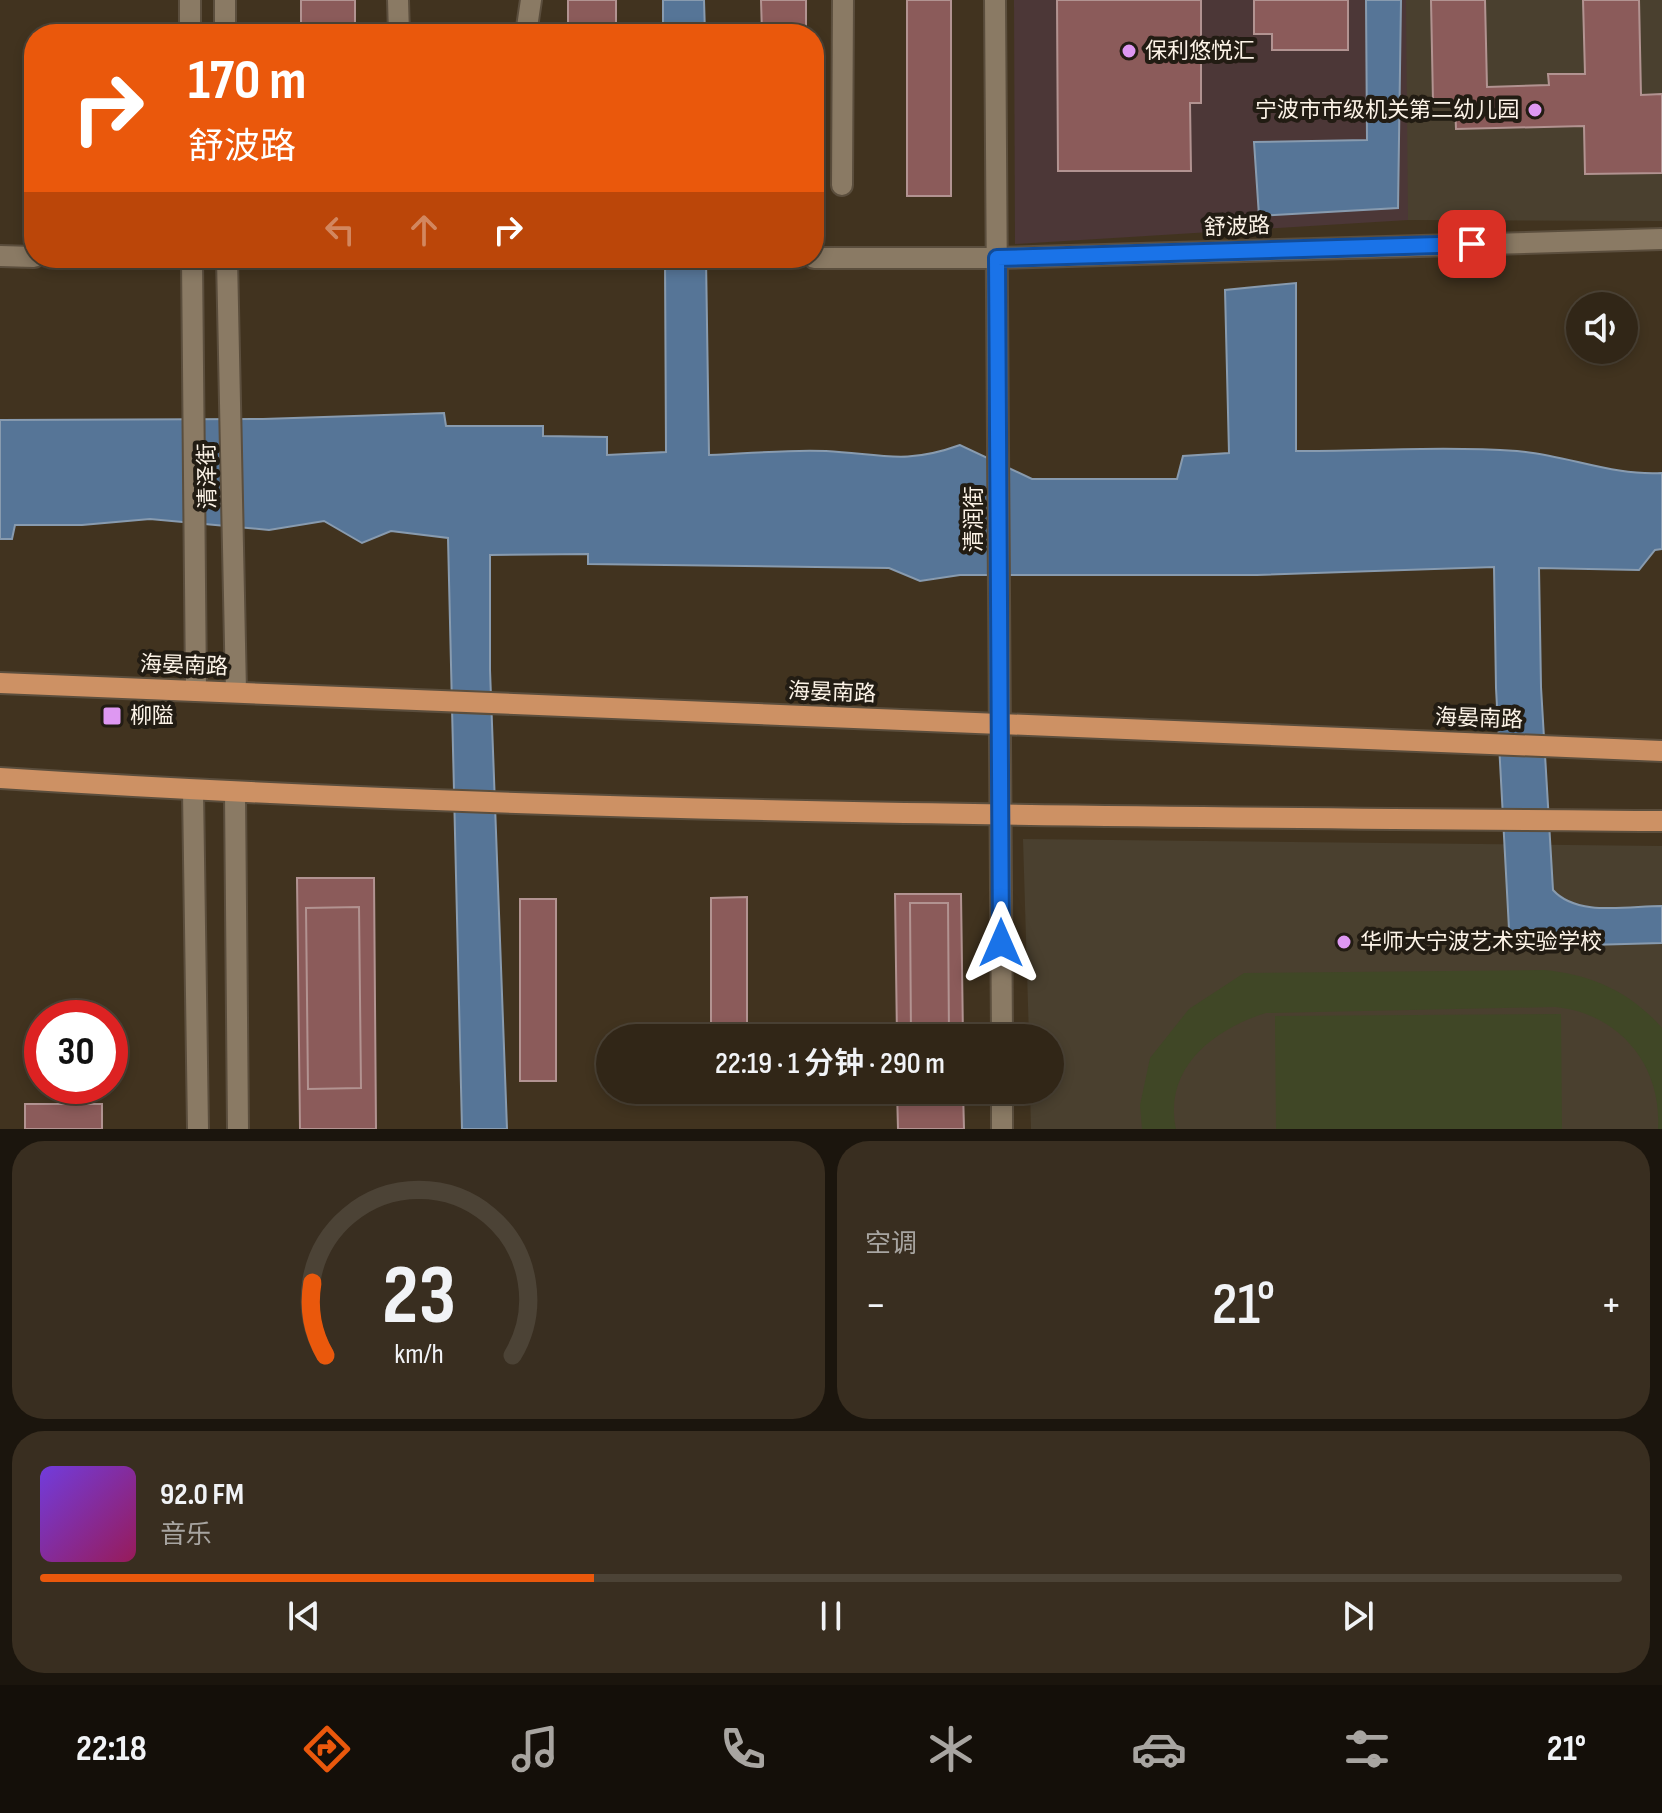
<!DOCTYPE html>
<html lang="zh">
<head>
<meta charset="utf-8">
<style>
  body { margin:0; font-family:"Sofia Sans Condensed","Noto Sans SC",sans-serif; background:#392e20; color:#f1f3f6; height:100vh; display:flex; flex-direction:column; font-size:30px; white-space:nowrap }
  * { box-sizing:border-box; margin:0 }
  p { font-size:26px; color:#a8a5a1 }
  .icon { flex:none; width:44px; height:44px; fill:none; stroke:currentColor; stroke-width:2; stroke-linecap:round; stroke-linejoin:round }
  .map { position:relative; height:1129px; overflow:hidden }
  .sheet { display:flex; flex-direction:column; gap:12px; padding:12px; background:#1b150d; flex:1 }
  .sheet>* { flex:none }
  .top-card { position:absolute; left:24px; top:24px; width:800px; height:244px; border-radius:32px; box-shadow:0 4px 12px #0003,0 0 0 2px #4c4336; background:#ea580c; color:#fff; overflow:hidden }
  .tools { position:absolute; left:1566px; top:292px; display:grid; gap:16px }
  .tools a { display:grid; place-items:center; width:72px; height:72px; border-radius:50%; background:#312617; box-shadow:0 4px 12px #0003,0 0 0 2px #4c4336; font-size:40px }
  .speed { position:absolute; left:24px; top:1000px; display:flex; gap:16px; font-size:40px; font-weight:700; text-align:center }
  .speed>* { display:grid; place-content:center; width:104px; height:104px; border-radius:50%; background:#312617; box-shadow:0 4px 12px #0003,0 0 0 2px #4c4336; line-height:1 }
  .speed .limit { border:12px solid #d22; background:#fff; color:#111 }
  .pin { position:absolute; display:grid; place-items:center; width:68px; height:68px; color:#fff; margin:-34px; border-radius:16px; box-shadow:0 4px 12px #0006 }
  .me { position:absolute; width:88px; margin:-44px; rotate:0deg; stroke-linejoin:round; filter:drop-shadow(0 0 6px #0008) }
  .turn { display:flex; align-items:center; gap:28px; height:168px; padding:0 32px; font-size:36px }
  .turn .icon { width:104px; height:104px; stroke-width:2.5 }
  .turn b { display:block; font-size:56px; line-height:68px }
  .lanes { display:flex; align-items:center; height:76px; padding:0 32px; background:#0003; justify-content:center; gap:40px; direction:ltr }
  .lanes .off { opacity:.35 }
  .big { font-size:60px; font-weight:600; line-height:1.1 }
  .sheet .widget { flex:1; display:flex; flex-direction:column; justify-content:center; gap:12px; min-width:0; padding:0 28px; border-radius:32px; background:#392e20 }
  .sheet .dial { align-items:center; gap:0 }
  .dial svg { height:208px; overflow:visible; fill:none; stroke:#4c4336; stroke-width:7; stroke-linecap:round; text-anchor:middle }
  .dial text { fill:#f1f3f6; stroke:none }
  .song { display:flex; align-items:center; gap:24px }
  .cover { width:96px; height:96px; border-radius:12px; background:linear-gradient(135deg,hsl(260 70% 55%),hsl(330 70% 35%)) }
  .played { height:8px; border-radius:4px; background:linear-gradient(90deg,#ea580c 35%,#4c4336 35%) }
  .keys { display:flex; justify-content:space-around; direction:ltr }
  .heat { display:flex; justify-content:space-between; align-items:center; font-size:44px; direction:ltr }
  .sheet .tiles { flex:1; display:grid; gap:12px; grid-template-columns:1fr 1fr }
  .widget:last-child { grid-column:span 2 }
  .trip { position:absolute; left:596px; top:1024px; width:468px; height:80px; border-radius:40px; background:#312617; box-shadow:0 4px 12px #0003,0 0 0 2px #4c4336; font-weight:600; line-height:80px; text-align:center }
  .dock { display:flex; height:128px; justify-content:space-around; align-items:center; background:#140f09; color:#a8a5a1 }
  .dock .icon { width:56px; height:56px }
  .dock .on { color:#ea580c }
  .dock b { font-size:36px; color:#f1f3f6 }
  .map>svg:first-child { display:block }
  .commercial { fill:#4c3737 }
  .education { fill:#4a402f }
  .green { fill:#404726 }
  .water { fill:#567597; stroke:#889baf; stroke-width:2 }
  .building { fill:#8b5b5a; stroke:#b29391; stroke-width:2 }
  .lines { fill:none; stroke-linecap:round; stroke-linejoin:round }
  .minor-casing { stroke:#5b4e3d; stroke-width:24 }
  .major-casing { stroke:#5b4e3d; stroke-width:24 }
  .minor { stroke:#8a7a64; stroke-width:20 }
  .major { stroke:#cd9164; stroke-width:20 }
  .route-casing { stroke:#114b97; stroke-width:20 }
  .route { stroke:#1a73e8; stroke-width:14 }
  .poi-dot { fill:#de98f2; stroke:#221c13; stroke-width:3 }
  .labels { text-anchor:middle; dominant-baseline:central; stroke-width:8; stroke-linejoin:round; paint-order:stroke }
  .poi-label { font-size:22px; fill:#fcf3e7; stroke:#221c13; text-anchor:start }
  .street-label { font-size:22px; fill:#fcf3e7; stroke:#221c13 }
</style>
</head>
<body>
<div class="map">
<svg width="1662" height="1129" viewBox="0 0 1662 1129">
  <rect width="100%" height="100%" fill="#41331f"/>
  <!-- commercial -->
  <path class="commercial" d="M 1014,0 L 1408,0 L 1408,220 L 1015,244 Z"/>
  <!-- education -->
  <g class="education">
    <path d="M 1406,0 L 1662,0 L 1662,221 L 1408,220 Z"/>
    <path d="M 1023,839 L 1662,846 L 1662,1129 L 1031,1129 L 1030,1090 L 1050,1090 L 1050,1038 L 1029,1038 Z"/>
  </g>
  <!-- green -->
  <g class="green">
    <path d="M 1544,970 C 1590,974 1631,992 1662,1028 L 1662,1129 L 1658,1129 C 1662,1064 1618,1013 1555,1007 L 1266,1013 C 1214,1029 1163,1068 1176,1129 L 1142,1129 L 1140,1105 L 1150,1058 L 1189,1009 L 1244,973 Z"/>
    <path d="M 1561,1014 L 1562,1129 L 1276,1129 L 1275,1016 Z"/>
  </g>
  <!-- water -->
  <g class="water">
    <path d="M 663,0 L 704,0 L 705,34 L 663,34 Z"/>
    <path d="M 1366,0 L 1401,0 L 1398,208 L 1259,216 L 1254,142 L 1367,140 Z"/>
    <path d="M 665,258 L 706,258 L 709,455 C 748,454 788,449 826,451 C 881,454 905,465 960,445 L 1032,479 L 1177,479 L 1183,456 L 1229,453 L 1225,290 L 1296,283 L 1296,451 C 1369,451 1444,446 1517,451 C 1567,455 1612,476 1662,473 L 1662,549 L 1655,550 L 1639,570 L 1539,568 L 1541,687 L 1553,890 C 1577,917 1628,906 1662,906 L 1662,943 L 1516,947 L 1509,929 L 1496,688 L 1494,567 L 1257,575 L 960,575 L 920,581 L 889,568 L 588,564 L 588,554 L 490,555 L 490,670 L 507,1129 L 462,1129 L 448,538 L 391,531 L 362,543 L 324,521 L 269,530 L 150,519 L 82,525 L 15,525 L 12,539 L 0,539 L 0,420 L 263,419 L 444,413 L 446,426 L 543,426 L 543,436 L 607,437 L 607,455 L 666,452 Z"/>
  </g>
  <!-- building -->
  <g class="building">
    <rect x="301" y="0" width="54" height="34"/>
    <rect x="568" y="0" width="48" height="34"/>
    <path d="M 761,0 L 806,0 L 806,34 L 762,34 Z"/>
    <rect x="907" y="0" width="44" height="196"/>
    <path d="M 1057,0 L 1201,0 L 1201,103 L 1190,103 L 1191,171 L 1058,171 Z"/>
    <path d="M 1254,0 L 1348,0 L 1348,50 L 1272,50 L 1272,34 L 1254,34 Z"/>
    <path d="M 1431,0 L 1485,0 L 1487,87 L 1549,85 L 1548,74 L 1585,74 L 1583,0 L 1639,0 L 1641,95 L 1662,94 L 1662,173 L 1585,174 L 1584,126 L 1456,129 L 1455,102 L 1433,102 Z"/>
    <path d="M 297,878 L 374,878 L 376,1129 L 300,1129 Z"/>
    <path d="M 895,894 L 961,894 L 963,1038 L 897,1038 Z"/>
    <path d="M 747,897 L 747,1038 L 711,1038 L 711,898 Z"/>
    <rect x="520" y="899" width="36" height="182"/>
    <path d="M 910,903 L 948,903 L 949,1038 L 911,1038 Z"/>
    <path d="M 359,907 L 361,1088 L 308,1089 L 306,908 Z"/>
    <path d="M 897,1090 L 963,1090 L 964,1129 L 898,1129 Z"/>
    <rect x="25" y="1104" width="77" height="25"/>
  </g>
  <g class="lines">
    <defs>
      <g id="minor">
        <path d="M 190,0 L 190,34"/>
        <path d="M 225,0 L 225,34"/>
        <path d="M 398,0 L 399,34"/>
        <path d="M 995,0 L 1002,1038"/>
        <path d="M 526,34 L 531,0"/>
        <path d="M 842,185 L 843,0"/>
        <path d="M 0,256 L 34,257"/>
        <path d="M 192,258 L 196,691"/>
        <path d="M 227,258 L 236,692"/>
        <path d="M 814,258 L 997,258 L 1662,239"/>
        <path d="M 193,791 L 198,1129"/>
        <path d="M 235,793 L 238,1129"/>
        <path d="M 1002,1090 L 1002,1129"/>
      </g>
      <g id="major">
        <path d="M 0,683 L 1662,751"/>
        <path d="M 0,778 C 553,814 1108,817 1662,821"/>
      </g>
    </defs>
    <!-- minor casing -->
    <use href="#minor" class="minor-casing"/>
    <!-- major casing -->
    <use href="#major" class="major-casing"/>
    <!-- minor -->
    <use href="#minor" class="minor"/>
    <!-- major -->
    <use href="#major" class="major"/>
  </g>
  <g class="lines">
    <defs>
      <path id="route" d="M 1001,943 L 997,258 L 1472,244"/>
    </defs>
    <!-- route casing -->
    <use href="#route" class="route-casing"/>
    <!-- route -->
    <use href="#route" class="route"/>
  </g>
  <!-- markers -->
  <g class="poi-dot">
    <circle cx="1129" cy="51" r="8"/>
    <circle cx="1535" cy="110" r="8"/>
    <rect x="102" y="706" width="20" height="20" rx="4"/>
    <circle cx="1344" cy="942" r="8"/>
  </g>
  <g class="labels">
    <!-- poi labels -->
    <g class="poi-label">
      <text x="1145" y="51">保利悠悦汇</text>
      <text x="1519" y="110" text-anchor="end">宁波市市级机关第二幼儿园</text>
      <text x="130" y="716">柳隘</text>
      <text x="1360" y="942">华师大宁波艺术实验学校</text>
    </g>
    <!-- street labels -->
    <g class="street-label">
      <text transform="translate(1237 227) rotate(-2)">舒波路</text>
      <text transform="translate(208 476) rotate(-91)">清泽街</text>
      <text transform="translate(974 519) rotate(-90)">清润街</text>
      <text transform="translate(184 666) rotate(2)">海晏南路</text>
      <text transform="translate(832 693) rotate(2)">海晏南路</text>
      <text transform="translate(1479 719) rotate(2)">海晏南路</text>
    </g>
  </g>
</svg>
<div class="tools">
<a><svg class="icon" aria-label="sound" viewBox="0 0 24 24"><path d="M4 9h4l5-4v14l-5-4H4zM17 9q2 3 0 6"/></svg></a>
</div>
<div class="speed"><div class="limit">30</div></div>
<div class="pin" style="left:1472px;top:244px;background:#d93025"><svg class="icon" aria-label="arrive" viewBox="0 0 24 24"><path d="M6 21V4h12l-3 4 3 4H6"/></svg></div>
<svg class="me" style="left:1001px;top:943px" viewBox="-20 -20 40 40"><path d="M0-17L14 15 0 8-14 15z" fill="#1a73e8" stroke="#fff" stroke-width="4"/></svg>
<div class="trip">22:19 · 1 分钟 · 290 m</div>
<div class="top-card">
<div class="turn"><svg class="icon" aria-label="right" viewBox="0 0 24 24"><path d="M7 20v-9h11M14 6l5 5-5 5"/></svg><div><b>170 m</b>舒波路</div></div>
<div class="lanes"><svg class="icon off" aria-label="left" viewBox="0 0 24 24"><path d="M17 20v-9H6M10 6l-5 5 5 5"/></svg><svg class="icon off" aria-label="ahead" viewBox="0 0 24 24"><path d="M12 20V5M6 11l6-6 6 6"/></svg><svg class="icon" aria-label="right" viewBox="0 0 24 24"><path d="M7 20v-9h11M14 6l5 5-5 5"/></svg></div>
</div>
</div>
<section class="sheet">
<div class="tiles">
<div class="widget dial"><svg viewBox="0 0 100 80">
<path d="M14 69A42 42 0 1 1 86 69"/>
<path d="M14 69A42 42 0 0 1 9 41" stroke="#ea580c"/>
<text x="50" y="56" font-size="32" font-weight="700">23</text>
<text x="50" y="72" font-size="11">km/h</text>
</svg></div>
<div class="widget"><p>空调</p>
<div class="heat"><a>−</a><b class="big">21°</b><a>+</a></div>
</div>
<div class="widget">
<div class="song"><i class="cover"></i><div><b>92.0 FM</b><p>音乐</p></div></div>
<div class="played"></div>
<div class="keys"><svg class="icon" aria-label="previous" viewBox="0 0 24 24"><path d="M18 5L8 12l10 7zM5 5v14"/></svg><svg class="icon" aria-label="pause" viewBox="0 0 24 24"><path d="M8 5v14M16 5v14"/></svg><svg class="icon" aria-label="next" viewBox="0 0 24 24"><path d="M6 5l10 7-10 7zM19 5v14"/></svg></div>
</div>
</div>
</section>
<nav class="dock">
<b>22:18</b>
<svg class="icon on" aria-label="directions" viewBox="0 0 24 24"><path d="M12 3l9 9-9 9-9-9zM9 14v-3h6M13 9l2 2-2 2"/></svg>
<svg class="icon" aria-label="music" viewBox="0 0 24 24"><path d="M9 18V5l10-2v13"/><circle cx="6" cy="18" r="3"/><circle cx="16" cy="16" r="3"/></svg>
<svg class="icon" aria-label="phone" viewBox="0 0 24 24"><path d="M5 4h4l2 5-3 2q2 4 5 5l2-3 5 2v4C11 20 4 13 5 4z"/></svg>
<svg class="icon" aria-label="climate" viewBox="0 0 24 24"><path d="M12 3v18M4 7l16 10M4 17L20 7"/></svg>
<svg class="icon" aria-label="car" viewBox="0 0 24 24"><path d="M5 17H2v-5l4-1 3-4h7l3 4 3 1v5h-3M9 17h6M6 11h13"/><circle cx="7" cy="17" r="2"/><circle cx="17" cy="17" r="2"/></svg>
<svg class="icon" aria-label="filters" viewBox="0 0 24 24"><path d="M4 7h16M4 17h16"/><circle cx="9" cy="7" r="2"/><circle cx="15" cy="17" r="2"/></svg>
<b>21°</b>
</nav>
</body>
</html>
